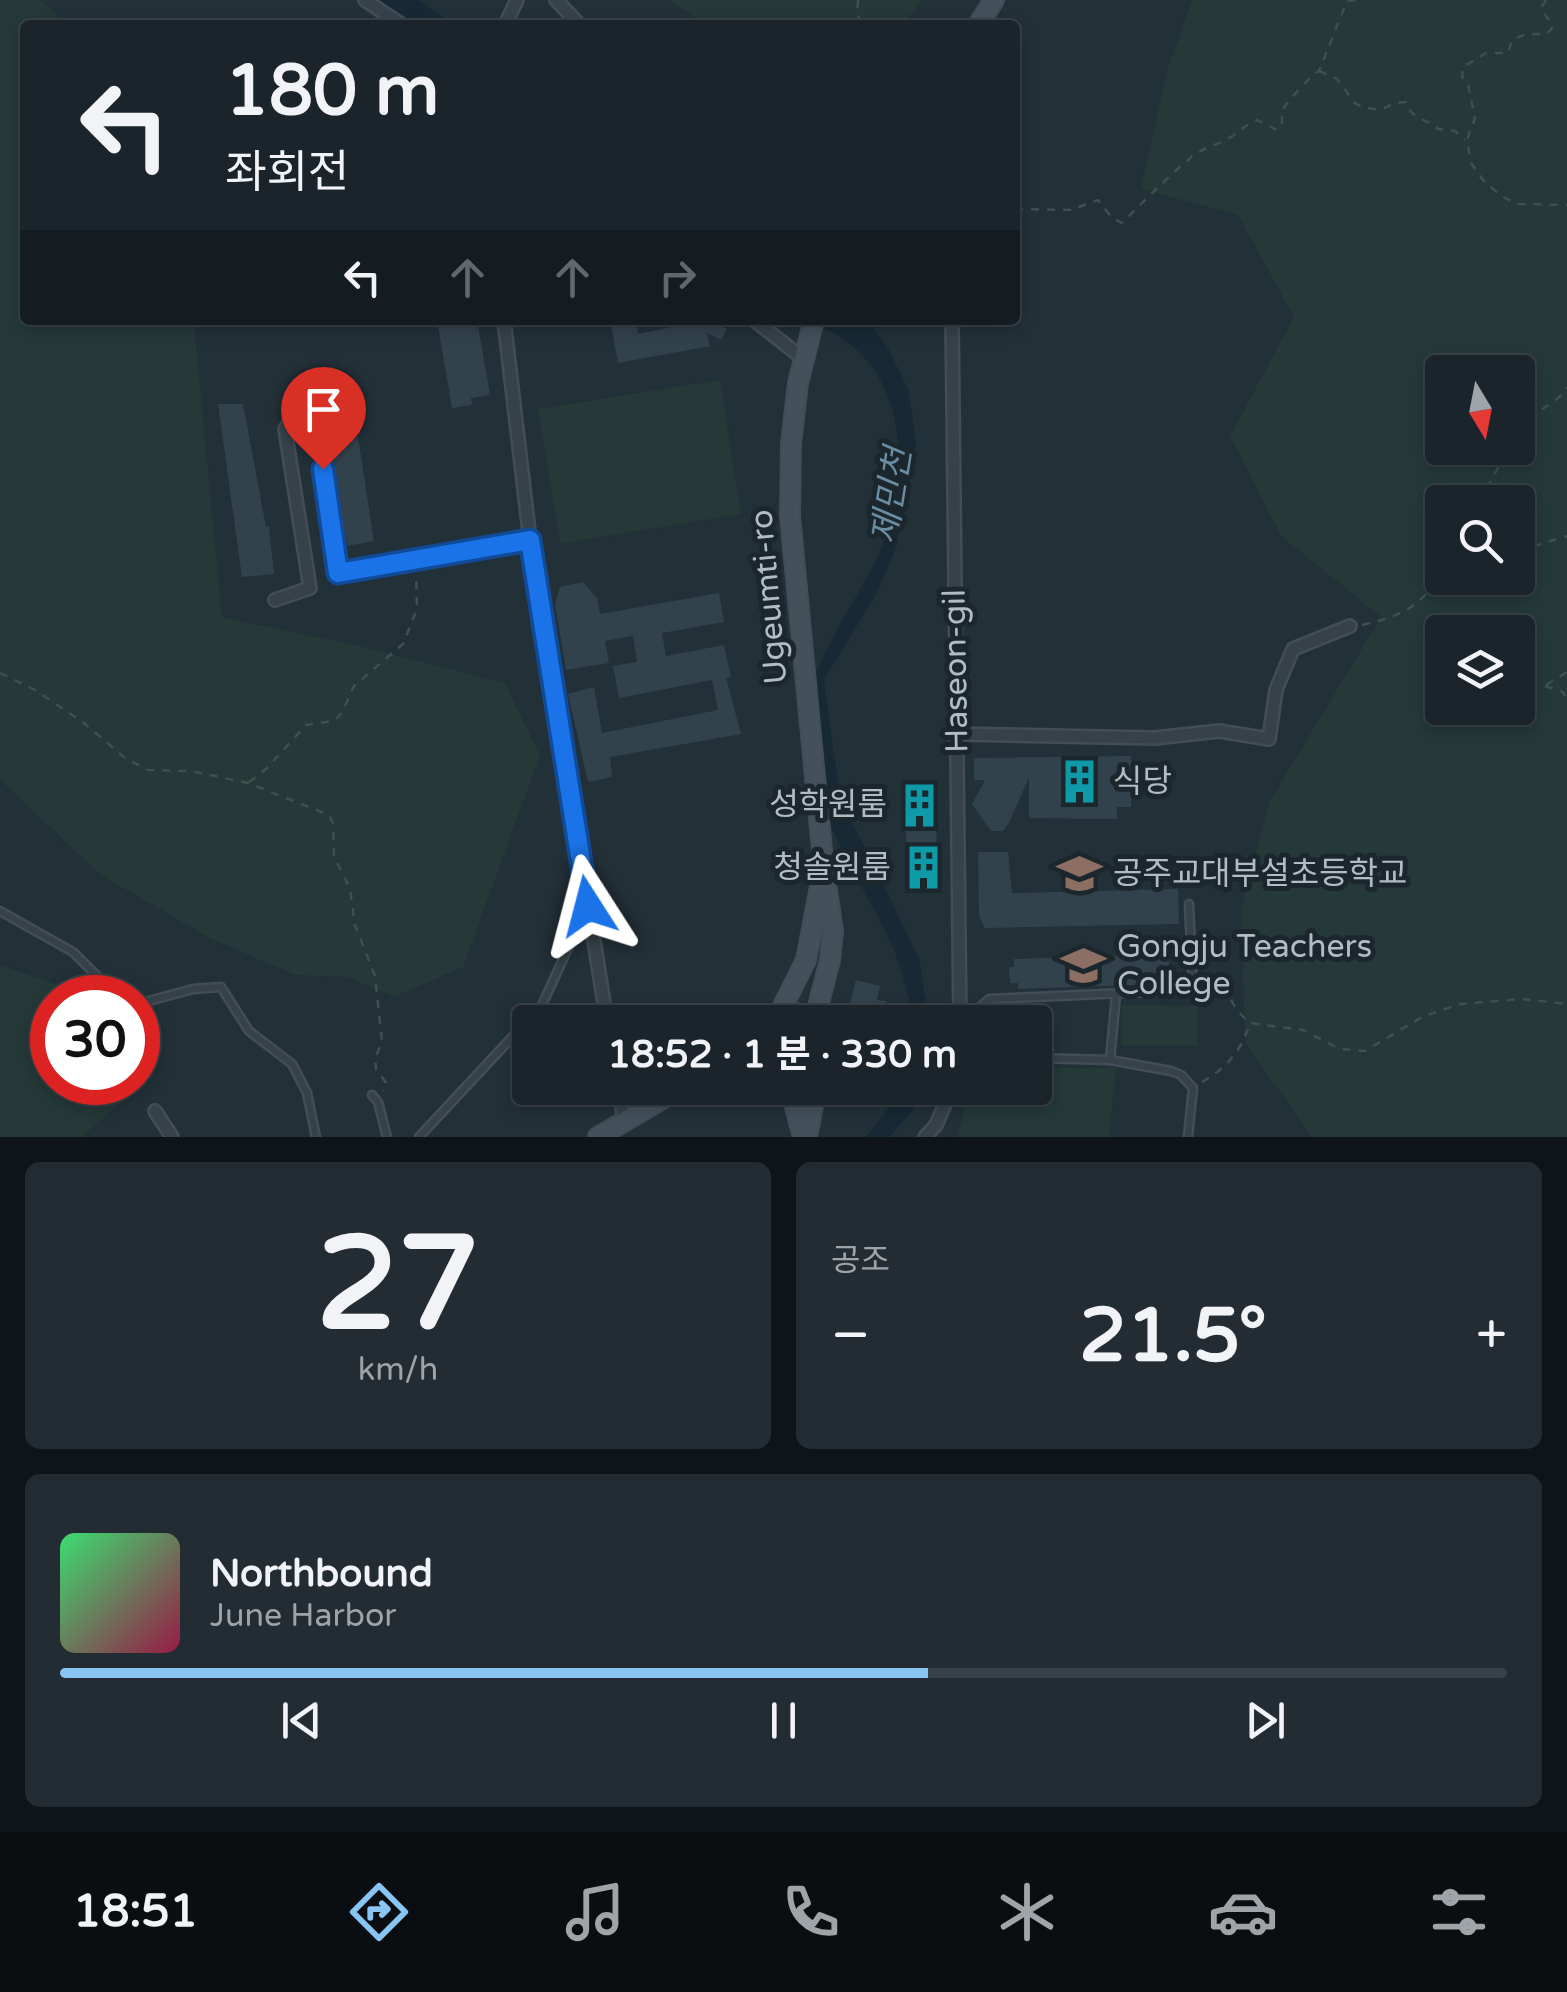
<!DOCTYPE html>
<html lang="ko">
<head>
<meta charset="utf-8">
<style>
  body { margin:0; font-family:"Varela Round","Noto Sans KR",sans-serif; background:#232c32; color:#f1f3f6; height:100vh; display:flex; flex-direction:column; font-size:38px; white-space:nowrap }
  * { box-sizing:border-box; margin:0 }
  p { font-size:32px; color:#9fa4a8 }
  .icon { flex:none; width:55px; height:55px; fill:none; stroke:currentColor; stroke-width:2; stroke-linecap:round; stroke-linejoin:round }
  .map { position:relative; height:1137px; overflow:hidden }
  .details { display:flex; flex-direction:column; gap:25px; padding:25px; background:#0e1417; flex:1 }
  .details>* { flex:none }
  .top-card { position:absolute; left:20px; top:20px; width:1000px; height:305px; border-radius:10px; box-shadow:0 5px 15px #0003,0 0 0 2px #384147; background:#1a242a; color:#f1f3f6; overflow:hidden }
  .needle { width:65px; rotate:170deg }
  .buttons { position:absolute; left:1425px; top:355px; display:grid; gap:20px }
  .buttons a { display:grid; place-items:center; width:110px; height:110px; border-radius:10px; background:#1a242a; box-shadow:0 5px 15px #0003,0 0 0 2px #384147; font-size:50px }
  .speed { position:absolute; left:30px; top:975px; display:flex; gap:20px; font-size:50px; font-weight:700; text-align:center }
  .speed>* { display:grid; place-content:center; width:130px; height:130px; border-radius:50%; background:#1a242a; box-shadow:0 5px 15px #0003,0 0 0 2px #384147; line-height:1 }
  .speed .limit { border:15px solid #d22; background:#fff; color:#111 }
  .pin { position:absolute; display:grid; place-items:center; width:85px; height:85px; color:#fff; margin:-102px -42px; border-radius:50% 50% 50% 0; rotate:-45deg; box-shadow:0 0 10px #0007 }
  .pin .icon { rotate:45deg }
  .me { position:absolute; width:110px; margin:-55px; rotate:351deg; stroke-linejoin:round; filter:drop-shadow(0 0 8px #0008) }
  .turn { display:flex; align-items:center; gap:35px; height:210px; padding:0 40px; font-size:45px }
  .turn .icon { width:130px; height:130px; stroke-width:2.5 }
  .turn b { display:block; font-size:70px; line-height:85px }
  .lanes { display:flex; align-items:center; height:95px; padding:0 40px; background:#0003; justify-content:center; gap:50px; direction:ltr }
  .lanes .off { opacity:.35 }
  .big { font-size:75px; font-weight:700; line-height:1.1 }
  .details .widget { flex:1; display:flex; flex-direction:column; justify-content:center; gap:15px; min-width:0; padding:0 35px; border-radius:15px; background:#232c32 }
  .details .dial { align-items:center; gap:0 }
  .dial b { font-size:130px; line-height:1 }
  .song { display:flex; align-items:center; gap:30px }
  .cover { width:120px; height:120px; border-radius:15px; background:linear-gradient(135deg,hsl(140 70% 55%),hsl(340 70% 35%)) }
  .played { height:10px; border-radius:5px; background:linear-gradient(90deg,#89c5f2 60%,#384147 60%) }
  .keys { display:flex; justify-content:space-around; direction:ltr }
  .heat { display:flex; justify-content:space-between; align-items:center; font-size:55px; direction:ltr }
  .details .tiles { flex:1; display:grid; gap:25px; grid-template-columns:1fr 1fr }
  .widget:last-child { grid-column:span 2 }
  .trip { position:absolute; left:512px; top:1005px; width:540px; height:100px; border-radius:10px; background:#1a242a; box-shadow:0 5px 15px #0003,0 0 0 2px #384147; font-weight:700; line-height:100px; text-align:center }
  .tab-bar { display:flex; height:160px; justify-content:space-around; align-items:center; background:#0a0e11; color:#9fa4a8 }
  .tab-bar .icon { width:70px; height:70px }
  .tab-bar .on { color:#89c5f2 }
  .tab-bar b { font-size:45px; color:#f1f3f6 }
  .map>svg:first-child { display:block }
  .green { fill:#243938; fill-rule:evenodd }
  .water { fill:#172935 }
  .building { fill:#32424c }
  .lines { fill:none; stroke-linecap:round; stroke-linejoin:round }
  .service-casing { stroke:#424d55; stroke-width:11 }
  .minor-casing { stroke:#424d55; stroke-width:16 }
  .secondary-casing { stroke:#424d55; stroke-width:22 }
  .path { stroke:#3d524f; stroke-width:2.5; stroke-dasharray:8 8; stroke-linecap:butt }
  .service { stroke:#364149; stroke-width:6 }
  .minor { stroke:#364149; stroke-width:11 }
  .secondary { stroke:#44515b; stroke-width:18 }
  .route-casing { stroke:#114b97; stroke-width:25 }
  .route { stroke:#1a73e8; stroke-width:18 }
  .labels { text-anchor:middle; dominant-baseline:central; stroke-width:10; stroke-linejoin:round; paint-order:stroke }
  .street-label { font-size:32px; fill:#b1bcc5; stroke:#1b262d }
  .poi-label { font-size:32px; fill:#b1bcc5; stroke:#1b262d; text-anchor:start }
  .water-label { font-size:35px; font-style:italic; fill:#6b8da2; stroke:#1b262d }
</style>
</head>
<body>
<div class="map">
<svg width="1567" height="1137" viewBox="0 0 1567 1137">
  <rect width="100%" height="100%" fill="#223038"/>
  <!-- green -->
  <g class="green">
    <path d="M 0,0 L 41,0 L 67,25 L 25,25 L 25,320 L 202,320 L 194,324 L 222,617 L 364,647 L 505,683 L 540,755 L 463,967 L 394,997 L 348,977 L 295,975 L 210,938 L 101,875 L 0,780 Z"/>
    <path d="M 668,0 L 922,0 L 903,25 L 707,25 Z"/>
    <path d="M 1192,0 L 1567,0 L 1567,1137 L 1312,1137 L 1245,1043 L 1241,910 L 1269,802 L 1381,617 L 1281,536 L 1230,436 L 1294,317 L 1238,215 L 1141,189 L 1167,71 ZM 1518,372 L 1518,448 L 1442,448 L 1442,372 ZM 1518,502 L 1518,578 L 1442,578 L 1442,502 ZM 1518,632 L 1518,708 L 1442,708 L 1442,632 Z"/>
    <path d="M 720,380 L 741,514 L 560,544 L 538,409 Z"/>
    <path d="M 0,965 L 81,993 L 85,997 L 52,998 L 52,1082 L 138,1082 L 138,1056 L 154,1075 L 81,1137 L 0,1137 Z"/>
    <path d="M 1122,1005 L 1198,1006 L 1198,1046 L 1121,1045 Z"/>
    <path d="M 1035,1068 L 1116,1068 L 1109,1137 L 958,1137 L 969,1088 L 1035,1088 Z"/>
  </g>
  <!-- water -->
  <g class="water">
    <path d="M 379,0 L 419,0 L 455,25 L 416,25 Z"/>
    <path d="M 800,320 L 867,320 L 888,348 L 908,389 L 916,441 L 905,508 L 894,553 L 875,596 L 824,680 L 841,805 L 870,855 L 920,962 L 928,1022 L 915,1022 C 908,999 903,972 894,950 C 874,903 843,862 827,814 C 818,784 816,719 814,686 C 812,666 866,583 877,558 C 915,469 910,349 800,320 Z"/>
    <path d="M 904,1088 L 918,1088 L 913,1110 L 889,1137 L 866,1137 Z"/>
  </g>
  <!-- building -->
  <g class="building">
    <path d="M 437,320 L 477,320 L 490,395 L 471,398 L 472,405 L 452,408 Z"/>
    <path d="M 610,320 L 636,320 L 638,334 L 672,327 L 671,324 L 677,320 L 709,320 L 727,329 L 721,340 L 707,333 L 710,346 L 618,363 Z"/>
    <path d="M 218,404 L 243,404 L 266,527 L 269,526 L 274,574 L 242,577 Z"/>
    <path d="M 346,435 L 347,439 L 358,437 L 374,541 L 347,546 L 328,438 Z"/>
    <path d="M 583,582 L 597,598 L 600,614 L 719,593 L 724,622 L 662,633 L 666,656 L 724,645 L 731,677 L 726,678 L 741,734 L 610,757 L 612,777 L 588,782 L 568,694 L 594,687 L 602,733 L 718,710 L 712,680 L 619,698 L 613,666 L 637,662 L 633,636 L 605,641 L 609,663 L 566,670 L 555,604 L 560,587 Z"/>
    <path d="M 1131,756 L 1131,807 L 1117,807 L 1117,819 L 1029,818 L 1029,777 L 1009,823 L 1003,831 L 991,831 L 972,804 L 985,780 L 974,780 L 974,758 Z"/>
    <path d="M 936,792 L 937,879 L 910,878 L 910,849 L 907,849 L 903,793 Z"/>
    <path d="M 978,852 L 1008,852 L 1012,893 L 1178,889 L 1179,924 L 985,928 L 979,916 Z"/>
    <path d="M 1163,954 L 1164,961 L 1169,961 L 1170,979 L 1162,979 L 1162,984 L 1018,989 L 1018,983 L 1010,983 L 1009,967 L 1014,967 L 1014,959 Z"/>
    <path d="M 856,980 L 880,986 L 877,1000 L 886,1001 L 882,1022 L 852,1022 L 853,1015 L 847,1014 Z"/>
  </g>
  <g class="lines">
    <defs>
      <g id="service">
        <path d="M 0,911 L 73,952 L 119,998"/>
        <path d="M 138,1004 L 193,989 L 221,987 L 249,1031 L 292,1064 L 307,1093 L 316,1137"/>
        <path d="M 979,1022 L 980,1007 L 989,999 L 1193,990 L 1189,904"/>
        <path d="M 1035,1058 L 1110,1060 L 1116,995"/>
        <path d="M 1110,1060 L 1171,1071 L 1181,1075 L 1193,1088 L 1188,1137"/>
        <path d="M 372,1095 L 378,1102 L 387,1137"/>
        <path d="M 419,1137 L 542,1005 L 587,907"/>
      </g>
      <g id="minor">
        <path d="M 365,0 L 402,25"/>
        <path d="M 556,0 L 580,25"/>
        <path d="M 505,25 L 517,0"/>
        <path d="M 504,320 L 530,540 L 607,1022"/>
        <path d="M 754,320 L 805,360"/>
        <path d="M 952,320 L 960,1022"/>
        <path d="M 275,600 L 310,588 L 285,429 L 292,420 L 300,418 L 311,422 L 318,434 L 338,573 L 530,540"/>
        <path d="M 957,734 L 1155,738 L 1219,731 L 1269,739 L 1276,690 L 1293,649 L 1350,626"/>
        <path d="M 619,1088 L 624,1121"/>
        <path d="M 155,1111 L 172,1137"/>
        <path d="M 925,1137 L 936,1125 L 952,1088"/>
      </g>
      <g id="secondary">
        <path d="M 978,25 L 994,0"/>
        <path d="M 814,320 L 798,383 L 791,444 L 790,516 L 824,871 L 833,931 L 830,960 L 814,1022"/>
        <path d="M 780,1012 L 806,960 L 822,876"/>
        <path d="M 765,1022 C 779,1009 797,1008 811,1022"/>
        <path d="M 790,1088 L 803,1137"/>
        <path d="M 598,1137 L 681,1088"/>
        <path d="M 807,1137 L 813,1106 L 813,1088"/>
      </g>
    </defs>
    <!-- service casing -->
    <use href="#service" class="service-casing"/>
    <!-- minor casing -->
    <use href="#minor" class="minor-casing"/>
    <!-- secondary casing -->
    <use href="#secondary" class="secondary-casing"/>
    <!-- path -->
    <g class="path">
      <path d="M 858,0 L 857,14 L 862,25"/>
      <path d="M 1546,0 L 1541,8 L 1553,27 L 1547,34 L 1526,34 L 1512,40 L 1508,53 L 1486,53 L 1463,67 L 1462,77 L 1468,84 L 1475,118 L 1467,140 L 1471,163 L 1483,180 L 1501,196 L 1518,204 L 1567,205"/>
      <path d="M 1319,71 L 1337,79 L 1355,103 L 1362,107 L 1380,110 L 1395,103 L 1406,102 C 1411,120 1427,118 1438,129 L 1455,131 L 1465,140"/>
      <path d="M 1015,209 L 1071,210 L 1098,200 L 1112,218 L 1122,223 C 1145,200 1168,177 1189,159 C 1201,148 1218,145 1231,137 C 1240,130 1246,125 1257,120 L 1277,130 L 1282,123 L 1282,110 C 1289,100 1310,76 1319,71 L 1347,1 L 1357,0"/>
      <path d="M 1518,430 C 1530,410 1555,408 1567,387"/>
      <path d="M 1479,502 L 1509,448"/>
      <path d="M 1518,551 L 1567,536"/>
      <path d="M 1362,625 C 1403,615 1422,608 1442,569"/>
      <path d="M 0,673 L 35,690 L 84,723 L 125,758 L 148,770 L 191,771 L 248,783 L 329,815 L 333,823 L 334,856 L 350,889 L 355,925 L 375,976 L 382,1041 L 375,1059 L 376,1069 L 387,1084 L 383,1091"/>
      <path d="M 1546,685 L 1567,672"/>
      <path d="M 1545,686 L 1563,692 L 1567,700"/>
      <path d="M 249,782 L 266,769 L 306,725 L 334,721 L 342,713 L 354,686 L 403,644 L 417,609 L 416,575"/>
      <path d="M 1204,990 L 1227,992 L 1236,1009 L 1249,1023 L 1303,1030 L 1340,1049 L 1365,1051 L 1422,1017 L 1460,1004 L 1522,999 L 1567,1004"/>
      <path d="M 1202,1082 C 1226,1068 1241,1052 1249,1025"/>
    </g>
    <!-- service -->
    <use href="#service" class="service"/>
    <!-- minor -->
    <use href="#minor" class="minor"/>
    <!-- secondary -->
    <use href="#secondary" class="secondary"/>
  </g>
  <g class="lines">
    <defs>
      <path id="route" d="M 323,469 L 338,573 L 530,540 L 588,906"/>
    </defs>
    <!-- route casing -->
    <use href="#route" class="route-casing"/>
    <!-- route -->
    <use href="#route" class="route"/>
  </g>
  <!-- icons -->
  <defs>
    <symbol id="building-bare" viewBox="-9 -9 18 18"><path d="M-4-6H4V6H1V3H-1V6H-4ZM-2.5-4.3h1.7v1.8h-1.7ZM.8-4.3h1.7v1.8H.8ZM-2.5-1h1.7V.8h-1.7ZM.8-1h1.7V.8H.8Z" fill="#0f9aa8" stroke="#1b262d" stroke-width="2.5" paint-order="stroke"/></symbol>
    <symbol id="school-bare" viewBox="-9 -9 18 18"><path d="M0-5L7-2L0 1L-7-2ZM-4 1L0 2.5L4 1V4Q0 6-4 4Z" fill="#8d6e63" stroke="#1b262d" stroke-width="2.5" paint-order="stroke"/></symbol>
    <symbol id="university-bare" viewBox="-9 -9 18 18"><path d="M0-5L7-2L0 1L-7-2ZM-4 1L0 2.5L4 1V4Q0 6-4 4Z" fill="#8d6e63" stroke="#1b262d" stroke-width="2.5" paint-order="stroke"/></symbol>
  </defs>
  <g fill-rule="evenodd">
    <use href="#building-bare" x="1048" y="750" width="63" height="63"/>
    <use href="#building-bare" x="888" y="774" width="63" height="63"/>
    <use href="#building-bare" x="892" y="836" width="63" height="63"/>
    <use href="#school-bare" x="1048" y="842" width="63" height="63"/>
    <use href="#university-bare" x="1052" y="934" width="63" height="63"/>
  </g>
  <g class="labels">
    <!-- street labels -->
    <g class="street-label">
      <text transform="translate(769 597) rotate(-95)">Ugeumti-ro</text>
      <text transform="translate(956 671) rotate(-91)">Haseon-gil</text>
    </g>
    <!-- poi labels -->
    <g class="poi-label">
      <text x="1113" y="782">식당</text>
      <text x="887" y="805" text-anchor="end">성학원룸</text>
      <text x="891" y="868" text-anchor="end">청솔원룸</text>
      <text x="1113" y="874">공주교대부설초등학교</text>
      <text x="1117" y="947">Gongju Teachers<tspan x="1117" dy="37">College</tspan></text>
    </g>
    <!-- water labels -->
    <g class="water-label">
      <text transform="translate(892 496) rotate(-81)">제민천</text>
    </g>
  </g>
</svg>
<div class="buttons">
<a><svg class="needle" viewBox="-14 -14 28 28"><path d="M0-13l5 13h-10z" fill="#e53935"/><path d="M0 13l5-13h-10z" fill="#9fa4a8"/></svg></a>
<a><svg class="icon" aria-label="search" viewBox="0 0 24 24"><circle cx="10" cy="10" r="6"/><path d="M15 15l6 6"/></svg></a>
<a><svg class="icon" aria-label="layers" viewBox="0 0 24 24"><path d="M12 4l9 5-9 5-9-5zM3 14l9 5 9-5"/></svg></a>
</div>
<div class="speed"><div class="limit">30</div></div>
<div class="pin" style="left:323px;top:469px;background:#d93025"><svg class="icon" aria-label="arrive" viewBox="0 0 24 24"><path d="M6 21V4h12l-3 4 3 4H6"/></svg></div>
<svg class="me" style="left:588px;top:906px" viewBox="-20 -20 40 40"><path d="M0-17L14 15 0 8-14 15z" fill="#1a73e8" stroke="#fff" stroke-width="4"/></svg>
<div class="trip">18:52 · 1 분 · 330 m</div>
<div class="top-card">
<div class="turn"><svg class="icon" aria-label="left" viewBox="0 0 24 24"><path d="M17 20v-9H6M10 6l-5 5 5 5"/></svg><div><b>180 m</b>좌회전</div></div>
<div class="lanes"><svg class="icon" aria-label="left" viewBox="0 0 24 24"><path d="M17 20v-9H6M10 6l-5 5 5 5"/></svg><svg class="icon off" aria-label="ahead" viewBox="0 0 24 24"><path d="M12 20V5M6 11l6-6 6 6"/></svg><svg class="icon off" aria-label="ahead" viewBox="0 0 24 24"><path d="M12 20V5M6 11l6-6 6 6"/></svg><svg class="icon off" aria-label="right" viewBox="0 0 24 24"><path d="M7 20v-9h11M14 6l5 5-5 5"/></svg></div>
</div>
</div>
<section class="details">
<div class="tiles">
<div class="widget dial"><b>27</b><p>km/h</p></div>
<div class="widget"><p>공조</p>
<div class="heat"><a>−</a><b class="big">21.5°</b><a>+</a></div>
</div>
<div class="widget">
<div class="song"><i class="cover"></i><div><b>Northbound</b><p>June Harbor</p></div></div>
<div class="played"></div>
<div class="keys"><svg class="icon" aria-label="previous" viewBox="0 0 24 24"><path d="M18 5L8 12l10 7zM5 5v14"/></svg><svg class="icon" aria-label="pause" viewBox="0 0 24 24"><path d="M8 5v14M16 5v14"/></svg><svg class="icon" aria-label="next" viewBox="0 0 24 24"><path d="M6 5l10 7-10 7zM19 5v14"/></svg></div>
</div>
</div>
</section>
<nav class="tab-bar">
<b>18:51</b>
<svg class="icon on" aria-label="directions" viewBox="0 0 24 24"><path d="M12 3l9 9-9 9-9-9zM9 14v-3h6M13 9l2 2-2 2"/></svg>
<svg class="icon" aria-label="music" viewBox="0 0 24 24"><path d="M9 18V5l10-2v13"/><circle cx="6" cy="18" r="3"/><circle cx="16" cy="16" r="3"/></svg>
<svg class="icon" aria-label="phone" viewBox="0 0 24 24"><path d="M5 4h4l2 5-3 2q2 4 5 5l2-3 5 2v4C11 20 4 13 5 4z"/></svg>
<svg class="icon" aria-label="climate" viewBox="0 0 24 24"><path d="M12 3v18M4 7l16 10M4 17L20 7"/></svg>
<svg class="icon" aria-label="car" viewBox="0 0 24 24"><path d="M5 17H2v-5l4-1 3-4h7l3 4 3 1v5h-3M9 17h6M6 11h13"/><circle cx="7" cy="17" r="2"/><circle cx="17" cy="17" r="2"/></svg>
<svg class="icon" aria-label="filters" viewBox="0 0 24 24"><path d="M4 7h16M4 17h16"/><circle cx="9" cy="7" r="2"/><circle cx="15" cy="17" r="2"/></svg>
</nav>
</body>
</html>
